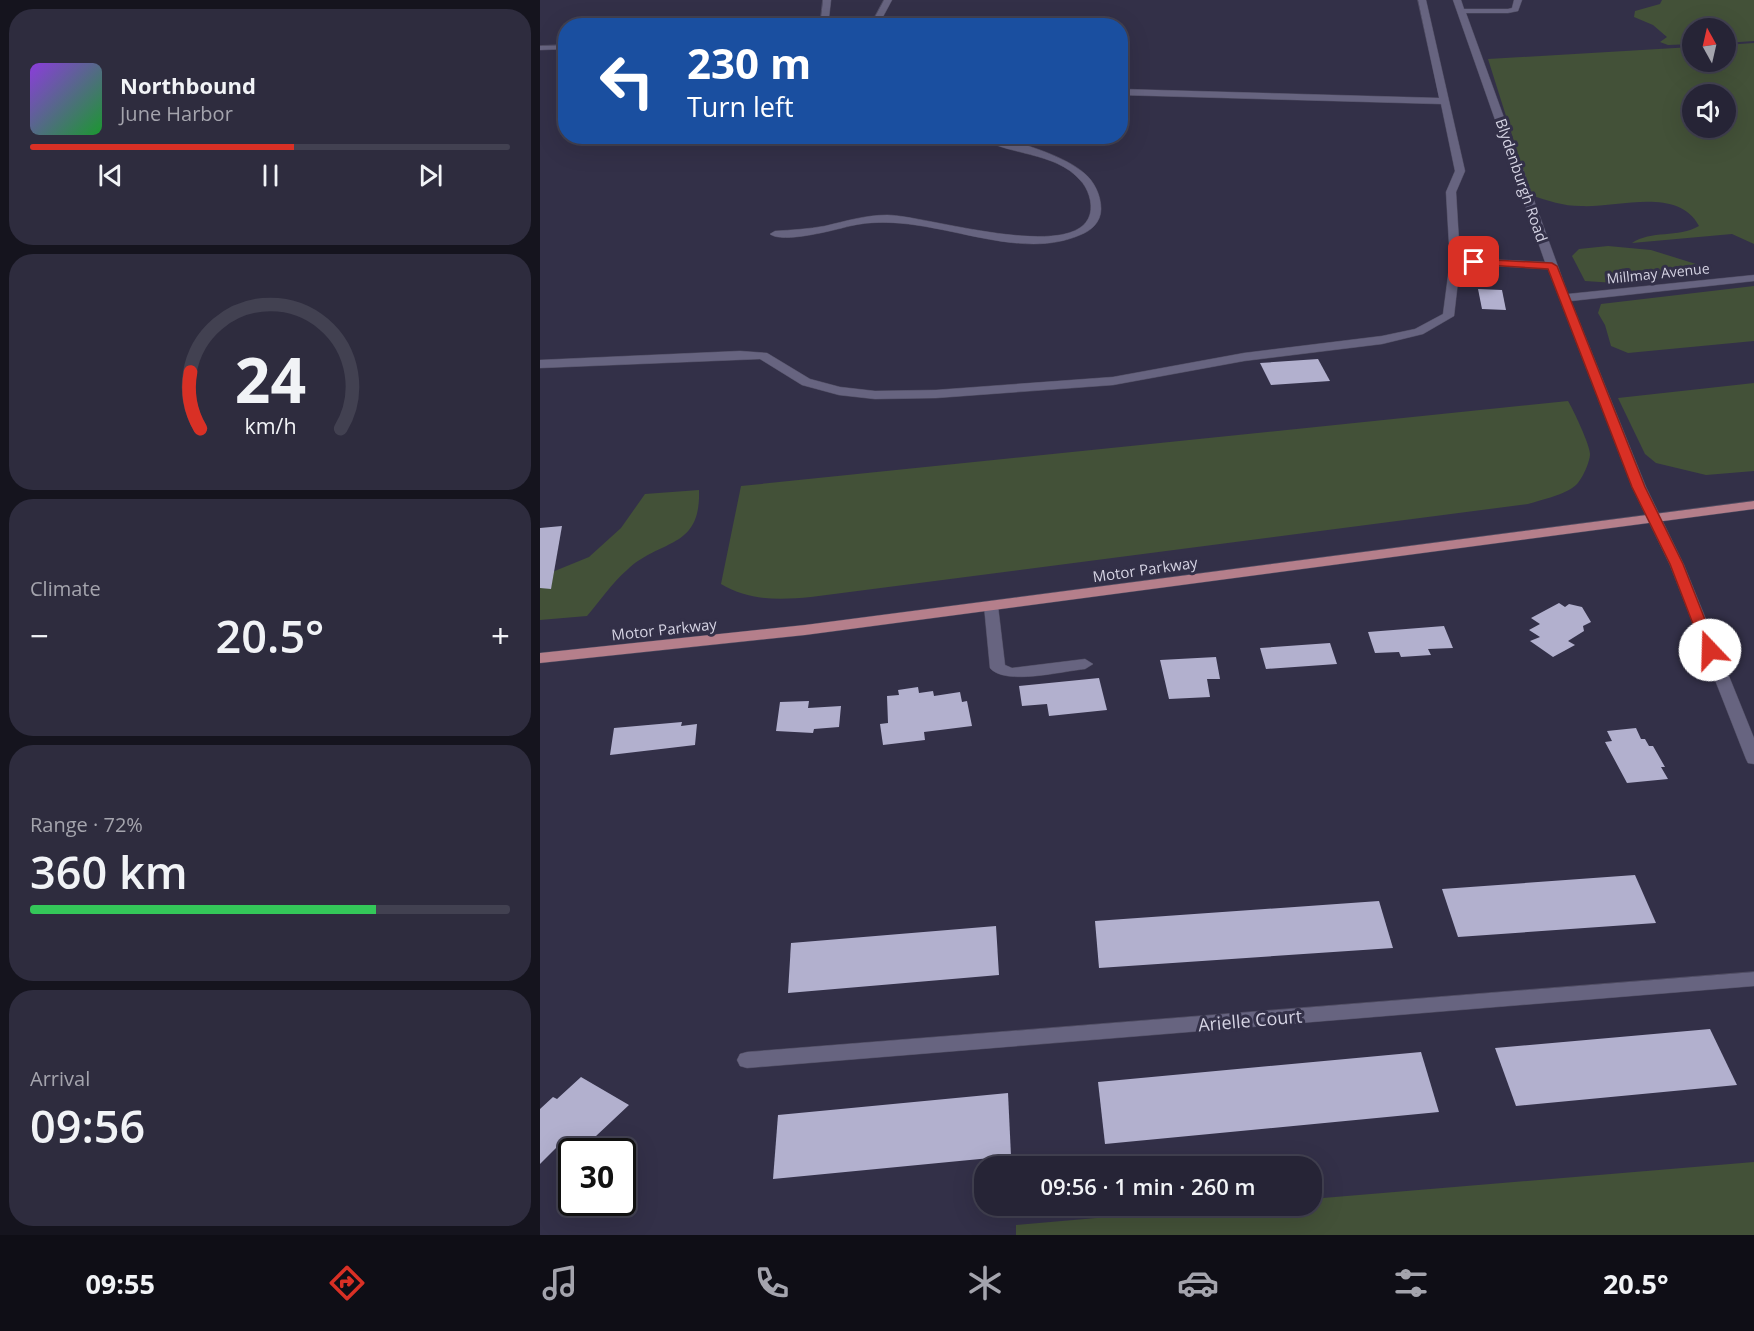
<!DOCTYPE html>
<html lang="en">
<head>
<meta charset="utf-8">
<style>
  body { margin:0; font-family:"Open Sans",sans-serif; background:#2e2c3e; color:#f1f3f6; height:100vh; display:flex; flex-direction:column; font-size:22px; white-space:nowrap }
  * { box-sizing:border-box; margin:0 }
  p { font-size:20px; color:#a4a4ad }
  .icon { flex:none; width:33px; height:33px; fill:none; stroke:currentColor; stroke-width:2; stroke-linecap:round; stroke-linejoin:round }
  .map { position:relative; flex:1; overflow:hidden }
  .details { display:flex; flex-direction:column; gap:9px; padding:9px; background:#15141e; width:540px }
  .details>* { flex:none }
  .guide { position:absolute; left:18px; top:18px; width:570px; height:126px; border-radius:24px; box-shadow:0 6px 24px #0002,0 0 0 2px #424151; background:#1a4fa0; color:#fff; overflow:hidden }
  .needle { width:39px; rotate:352deg }
  .controls { position:absolute; left:1142px; top:18px; display:grid; gap:12px }
  .controls a { display:grid; place-items:center; width:54px; height:54px; border-radius:50%; background:#262436; box-shadow:0 6px 24px #0002,0 0 0 2px #424151; font-size:30px }
  .speed { position:absolute; left:18px; top:1138px; display:flex; gap:12px; font-size:30px; font-weight:700; text-align:center }
  .speed>* { display:grid; place-content:center; width:78px; height:78px; border-radius:50%; background:#262436; box-shadow:0 6px 24px #0002,0 0 0 2px #424151; line-height:1 }
  .speed .limit { border:3px solid #111; border-radius:9px; background:#fff; color:#111 }
  .pin { position:absolute; display:grid; place-items:center; width:51px; height:51px; color:#fff; margin:-26px; border-radius:12px; box-shadow:0 3px 9px #0006 }
  .me { position:absolute; width:66px; margin:-33px; rotate:339deg; stroke-linejoin:round; filter:drop-shadow(0 0 4px #0008) }
  .turn { display:flex; align-items:center; gap:21px; height:126px; padding:0 30px; font-size:27px }
  .turn .icon { width:78px; height:78px; stroke-width:2.5 }
  .turn b { display:block; font-size:42px; line-height:51px }
  .big { font-size:45px; font-weight:600; line-height:1.1 }
  .details .card { flex:1; display:flex; flex-direction:column; justify-content:center; gap:9px; min-width:0; padding:0 21px; border-radius:24px; background:#2e2c3e }
  .details .dial { align-items:center; gap:0 }
  .dial svg { height:156px; overflow:visible; fill:none; stroke:#424151; stroke-width:7; stroke-linecap:round; text-anchor:middle }
  .dial text { fill:#f1f3f6; stroke:none }
  .song { display:flex; align-items:center; gap:18px }
  .cover { width:72px; height:72px; border-radius:9px; background:linear-gradient(135deg,hsl(270 70% 55%),hsl(130 70% 35%)) }
  .played { height:6px; border-radius:3px; background:linear-gradient(90deg,#d93025 55%,#424151 55%) }
  .keys { display:flex; justify-content:space-around; direction:ltr }
  .heat { display:flex; justify-content:space-between; align-items:center; font-size:33px; direction:ltr }
  .charge { height:9px; border-radius:4px; background:linear-gradient(90deg,#34c759 72%,#424151 0) }
  .trip { position:absolute; left:434px; top:1156px; width:348px; height:60px; border-radius:24px; background:#262436; box-shadow:0 6px 24px #0002,0 0 0 2px #424151; font-weight:600; line-height:60px; text-align:center }
  .dock { display:flex; height:96px; justify-content:space-around; align-items:center; background:#0f0e16; color:#a4a4ad }
  .dock .icon { width:42px; height:42px }
  .dock .on { color:#d93025 }
  .dock b { font-size:27px; color:#f1f3f6 }
  main { display:flex; flex:1; min-height:0 }
  .map>svg:first-child { display:block }
  .green { fill:#435138; fill-rule:evenodd }
  .building { fill:#b2b0ce }
  .lines { fill:none; stroke-linecap:round; stroke-linejoin:round }
  .minor-casing { stroke:#4f4c61; stroke-width:1 }
  .major-casing { stroke:#4f4c61; stroke-width:1 }
  .minor { fill:#676480; fill-rule:evenodd }
  .major { fill:#b57f8b; fill-rule:evenodd }
  .route { fill:#d93025; stroke:#8d1f18; stroke-width:1.5 }
  .labels { text-anchor:middle; dominant-baseline:central; stroke-width:6; stroke-linejoin:round; paint-order:stroke }
  .far-street-label { font-size:14px; fill:#d5d3e3; stroke:#333048 }
  .street-label { font-size:15px; fill:#d5d3e3; stroke:#333048 }
  .near-street-label { font-size:18px; fill:#d5d3e3; stroke:#333048 }
</style>
</head>
<body>
<main>
<section class="details">
<div class="card">
<div class="song"><i class="cover"></i><div><b>Northbound</b><p>June Harbor</p></div></div>
<div class="played"></div>
<div class="keys"><svg class="icon" aria-label="previous" viewBox="0 0 24 24"><path d="M18 5L8 12l10 7zM5 5v14"/></svg><svg class="icon" aria-label="pause" viewBox="0 0 24 24"><path d="M8 5v14M16 5v14"/></svg><svg class="icon" aria-label="next" viewBox="0 0 24 24"><path d="M6 5l10 7-10 7zM19 5v14"/></svg></div>
</div>
<div class="card dial"><svg viewBox="0 0 100 80">
<path d="M14 69A42 42 0 1 1 86 69"/>
<path d="M14 69A42 42 0 0 1 9 40" stroke="#d93025"/>
<text x="50" y="56" font-size="32" font-weight="700">24</text>
<text x="50" y="72" font-size="11">km/h</text>
</svg></div>
<div class="card"><p>Climate</p>
<div class="heat"><a>−</a><b class="big">20.5°</b><a>+</a></div>
</div>
<div class="card"><p>Range · 72%</p><b class="big">360 km</b><div class="charge"></div></div>
<div class="card"><p>Arrival</p><b class="big">09:56</b></div>
</section>
<div class="map">
<svg width="1214" height="1235" viewBox="0 0 1214 1235">
  <rect width="100%" height="100%" fill="#333048"/>
  <!-- green -->
  <g class="green">
    <path d="M 1122,0 L 1214,0 L 1214,41 L 1185,43 L 1185,28 L 1152,28 L 1152,44 L 1128,45 L 1120,42 L 1127,37 L 1113,25 L 1094,17 L 1095,11 L 1120,4 Z"/>
    <path d="M 1214,43 L 1214,244 L 1192,234 L 1092,243 C 1111,230 1138,238 1159,226 C 1138,186 1077,208 1041,206 C 1023,206 1008,201 991,195 L 948,59 L 1152,47 L 1152,62 L 1185,62 L 1185,45 ZM 1152,94 L 1185,94 L 1185,128 L 1152,128 Z"/>
    <path d="M 1068,246 L 1111,250 L 1172,269 L 1167,274 L 1075,283 L 1045,281 L 1032,256 L 1039,249 Z"/>
    <path d="M 1214,286 L 1214,341 L 1088,353 L 1071,346 L 1065,325 L 1058,313 L 1061,304 Z"/>
    <path d="M 1214,383 L 1214,471 L 1166,475 L 1116,463 L 1105,454 L 1078,398 Z"/>
    <path d="M 1028,401 C 1033,409 1050,445 1050,454 C 1050,462 1042,479 1037,484 C 1028,494 1001,500 988,504 L 271,597 C 239,600 210,601 181,584 L 201,486 Z"/>
    <path d="M 159,490 C 161,550 121,538 87,570 C 72,583 60,601 47,616 L 0,620 L 0,577 L 49,557 L 81,528 L 105,494 Z"/>
    <path d="M 1214,1162 L 1214,1235 L 476,1235 L 476,1225 L 694,1206 L 771,1206 L 771,1199 Z"/>
  </g>
  <!-- building -->
  <g class="building">
    <path d="M 938,289 L 962,290 L 966,310 L 942,309 Z"/>
    <path d="M 778,359 L 790,381 L 731,385 L 720,363 Z"/>
    <path d="M 22,526 L 11,589 L 0,588 L 0,528 Z"/>
    <path d="M 1019,603 L 1025,607 L 1029,604 L 1042,607 L 1051,622 L 1043,626 L 1044,631 L 1028,641 L 1035,645 L 1013,657 L 990,641 L 1000,637 L 989,630 L 1000,624 L 991,618 Z"/>
    <path d="M 904,626 L 913,648 L 888,649 L 891,655 L 861,657 L 859,652 L 835,653 L 828,632 Z"/>
    <path d="M 790,643 L 797,664 L 726,669 L 720,648 Z"/>
    <path d="M 676,657 L 680,679 L 667,679 L 670,697 L 629,699 L 620,660 Z"/>
    <path d="M 559,678 L 567,710 L 509,716 L 507,704 L 482,706 L 479,686 Z"/>
    <path d="M 378,687 L 379,693 L 393,691 L 394,696 L 420,692 L 422,702 L 427,701 L 432,726 L 384,732 L 385,740 L 343,745 L 340,724 L 348,723 L 347,696 L 359,695 L 358,690 Z"/>
    <path d="M 269,701 L 268,708 L 301,706 L 299,727 L 274,729 L 273,733 L 236,731 L 240,702 Z"/>
    <path d="M 142,722 L 141,726 L 157,724 L 155,745 L 70,755 L 74,728 Z"/>
    <path d="M 1096,728 L 1101,739 L 1105,739 L 1109,746 L 1113,746 L 1125,767 L 1121,767 L 1128,779 L 1087,783 L 1065,742 L 1072,741 L 1067,731 Z"/>
    <path d="M 1095,875 L 1116,923 L 918,937 L 902,889 Z"/>
    <path d="M 839,901 L 853,948 L 559,968 L 555,921 Z"/>
    <path d="M 456,926 L 459,975 L 248,993 L 251,943 Z"/>
    <path d="M 1170,1029 L 1197,1085 L 976,1106 L 955,1048 Z"/>
    <path d="M 881,1052 L 899,1112 L 565,1144 L 558,1082 Z"/>
    <path d="M 41,1077 L 89,1105 L 39,1152 L 32,1152 L 32,1158 L 16,1148 L 0,1164 L 0,1109 L 13,1097 L 17,1099 Z"/>
    <path d="M 468,1093 L 471,1156 L 233,1179 L 238,1115 Z"/>
  </g>
  <g class="lines">
    <defs>
      <g id="minor">
        <path d="M 283,0 L 291,0 L 288,26 L 280,26 Z"/>
        <path d="M 344,0 L 352,0 L 338,26 L 330,26 Z"/>
        <path d="M 878,0 L 886,0 L 925,171 L 916,192 L 920,258 L 1005,262 L 913,0 L 921,0 L 924,9 L 968,9 L 972,8 L 974,0 L 982,0 L 978,11 L 968,13 L 926,13 L 1028,294 L 1214,275 L 1214,281 L 1031,301 L 1106,487 L 1144,565 L 1214,738 L 1214,764 L 1208,763 L 1206,759 L 1130,565 L 1092,487 L 1008,269 L 920,264 L 914,316 L 883,334 L 842,344 L 704,361 L 573,385 L 396,398 L 335,399 L 299,395 L 262,385 L 220,359 L 0,368 L 0,360 L 200,351 L 227,353 L 270,379 L 300,387 L 335,391 L 396,390 L 573,377 L 704,353 L 842,336 L 875,329 L 903,314 L 910,261 L 906,192 L 915,171 L 901,104 L 580,95 L 580,89 L 899,98 Z"/>
        <path d="M 26,45 L 26,49 L 0,50 L 0,46 Z"/>
        <path d="M 437,136 C 464,136 523,154 544,173 C 554,181 561,195 561,209 C 561,222 551,231 540,235 C 471,265 386,208 310,226 C 294,230 242,244 230,234 L 235,231 C 252,230 268,229 285,226 C 306,221 326,215 347,215 C 384,215 537,264 550,214 C 553,203 548,188 540,180 C 515,151 467,156 437,136 Z"/>
        <path d="M 451,602 L 458,606 L 465,665 L 472,668 L 545,659 L 553,664 L 545,669 C 523,671 465,686 450,668 L 444,606 Z"/>
        <path d="M 1214,972 L 1214,986 L 207,1068 L 200,1066 L 197,1060 L 200,1054 L 207,1052 Z"/>
      </g>
      <path id="major" d="M 1214,501 L 1214,509 L 265,635 L 0,663 L 0,653 L 265,625 Z"/>
    </defs>
    <!-- minor casing -->
    <use href="#minor" class="minor-casing"/>
    <!-- major casing -->
    <use href="#major" class="major-casing"/>
    <!-- minor -->
    <use href="#minor" class="minor"/>
    <!-- major -->
    <use href="#major" class="major"/>
  </g>
  <!-- route -->
  <path class="route" d="M 934,259 L 1012,263 L 1017,266 L 1105,487 L 1143,564 L 1177,650 L 1175,653 L 1165,653 L 1163,650 L 1130,564 L 1092,487 L 1008,269 L 931,264 L 930,262 Z"/>
  <g class="labels">
    <!-- far-street labels -->
    <g class="far-street-label">
      <text transform="translate(1118 273) rotate(-6)">Millmay Avenue</text>
    </g>
    <!-- street labels -->
    <g class="street-label">
      <text transform="translate(982 180) rotate(71)">Blydenburgh Road</text>
      <text transform="translate(605 569) rotate(-8)">Motor Parkway</text>
      <text transform="translate(124 629) rotate(-6)">Motor Parkway</text>
    </g>
    <!-- near-street labels -->
    <g class="near-street-label">
      <text transform="translate(710 1020) rotate(-5)">Arielle Court</text>
    </g>
  </g>
</svg>
<div class="controls">
<a><svg class="needle" viewBox="-14 -14 28 28"><path d="M0-13l5 13h-10z" fill="#e53935"/><path d="M0 13l5-13h-10z" fill="#a4a4ad"/></svg></a>
<a><svg class="icon" aria-label="sound" viewBox="0 0 24 24"><path d="M4 9h4l5-4v14l-5-4H4zM17 9q2 3 0 6"/></svg></a>
</div>
<div class="speed"><div class="limit">30</div></div>
<div class="pin" style="left:934px;top:262px;background:#d93025"><svg class="icon" aria-label="arrive" viewBox="0 0 24 24"><path d="M6 21V4h12l-3 4 3 4H6"/></svg></div>
<svg class="me" style="left:1170px;top:650px" viewBox="-20 -20 40 40"><circle r="19" fill="#fff"/><path d="M0-13L10 11 0 6-10 11z" fill="#d93025"/></svg>
<div class="trip">09:56 · 1 min · 260 m</div>
<div class="guide">
<div class="turn"><svg class="icon" aria-label="left" viewBox="0 0 24 24"><path d="M17 20v-9H6M10 6l-5 5 5 5"/></svg><div><b>230 m</b>Turn left</div></div>
</div>
</div>
</main>
<nav class="dock">
<b>09:55</b>
<svg class="icon on" aria-label="directions" viewBox="0 0 24 24"><path d="M12 3l9 9-9 9-9-9zM9 14v-3h6M13 9l2 2-2 2"/></svg>
<svg class="icon" aria-label="music" viewBox="0 0 24 24"><path d="M9 18V5l10-2v13"/><circle cx="6" cy="18" r="3"/><circle cx="16" cy="16" r="3"/></svg>
<svg class="icon" aria-label="phone" viewBox="0 0 24 24"><path d="M5 4h4l2 5-3 2q2 4 5 5l2-3 5 2v4C11 20 4 13 5 4z"/></svg>
<svg class="icon" aria-label="climate" viewBox="0 0 24 24"><path d="M12 3v18M4 7l16 10M4 17L20 7"/></svg>
<svg class="icon" aria-label="car" viewBox="0 0 24 24"><path d="M5 17H2v-5l4-1 3-4h7l3 4 3 1v5h-3M9 17h6M6 11h13"/><circle cx="7" cy="17" r="2"/><circle cx="17" cy="17" r="2"/></svg>
<svg class="icon" aria-label="filters" viewBox="0 0 24 24"><path d="M4 7h16M4 17h16"/><circle cx="9" cy="7" r="2"/><circle cx="15" cy="17" r="2"/></svg>
<b>20.5°</b>
</nav>
</body>
</html>
